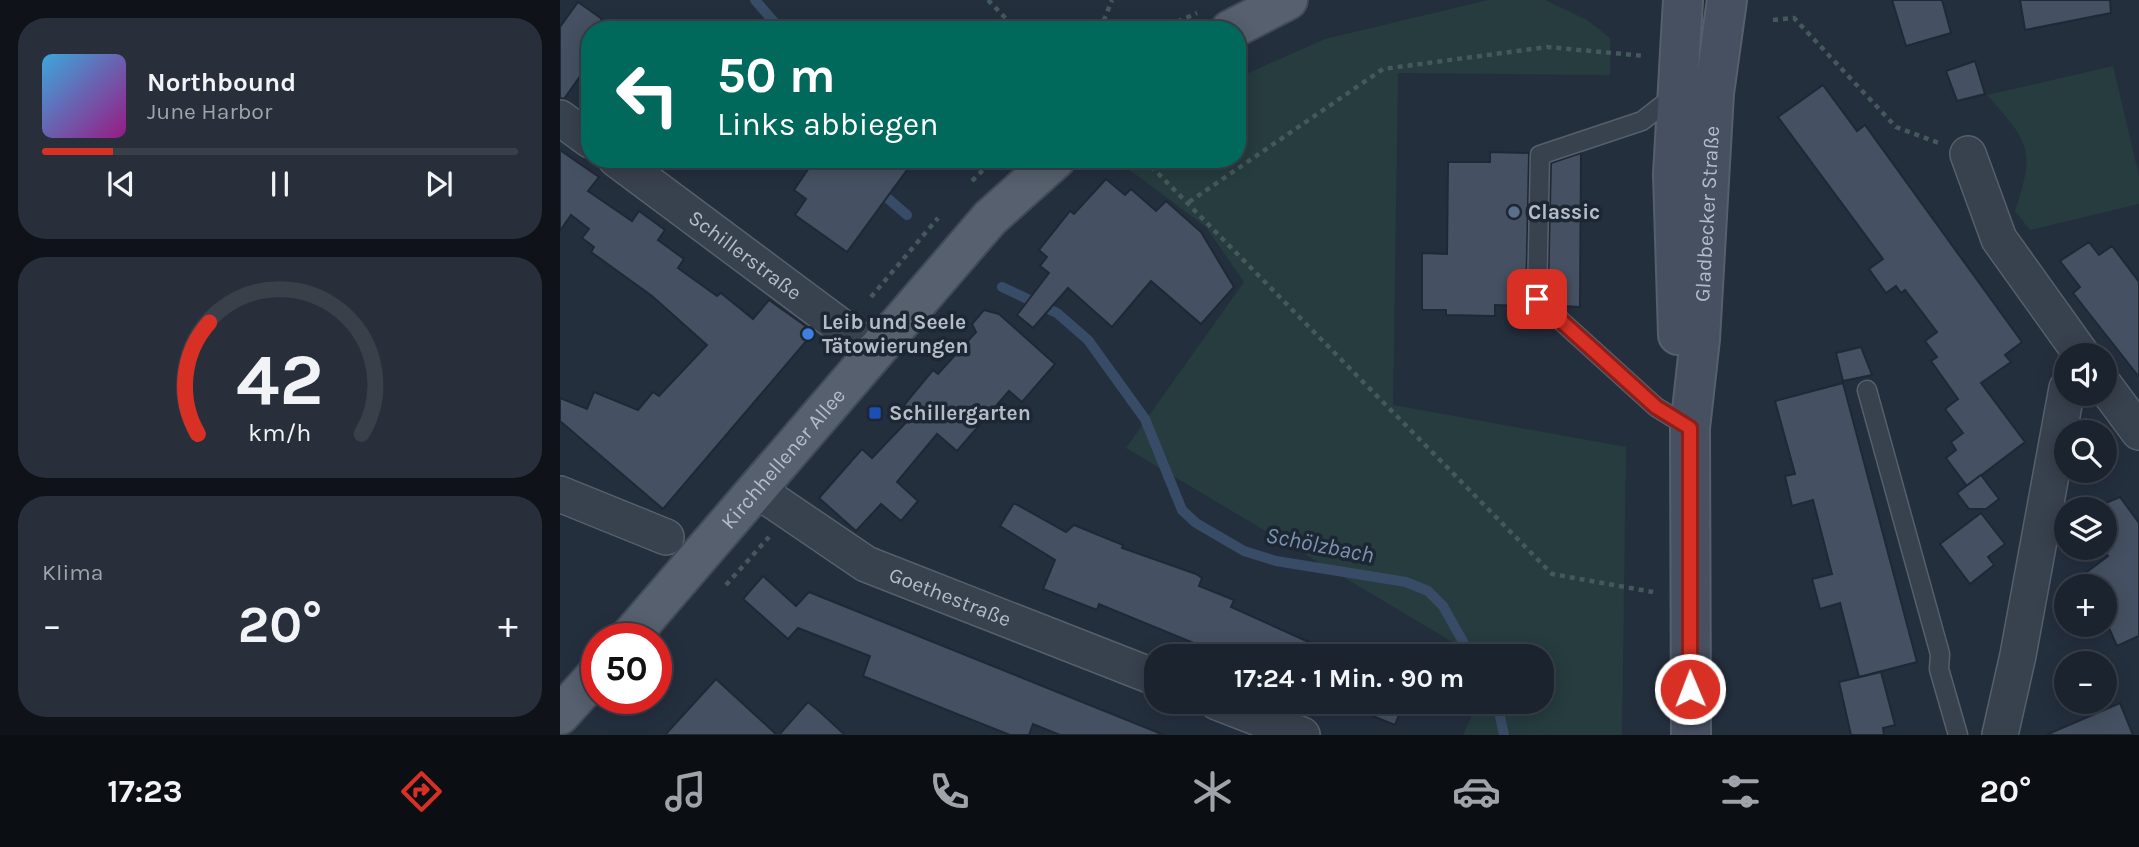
<!DOCTYPE html>
<html lang="de">
<head>
<meta charset="utf-8">
<style>
  body { margin:0; font-family:Karla,sans-serif; background:#282f3a; color:#f1f3f6; height:100vh; display:flex; flex-direction:column; font-size:26px; white-space:nowrap }
  * { box-sizing:border-box; margin:0 }
  p { font-size:23px; color:#a0a4aa }
  .icon { flex:none; width:38px; height:38px; fill:none; stroke:currentColor; stroke-width:2; stroke-linecap:round; stroke-linejoin:round }
  .map { position:relative; flex:1; overflow:hidden }
  .details { display:flex; flex-direction:column; gap:18px; padding:18px; background:#0f1319; width:560px }
  .details>* { flex:none }
  .guide { position:absolute; left:21px; top:21px; width:665px; height:147px; border-radius:28px; box-shadow:0 4px 18px #0003,0 0 0 2px #39404a; background:#00695c; color:#fff; overflow:hidden }
  .controls { position:absolute; left:1494px; top:343px; display:grid; gap:14px }
  .controls a { display:grid; place-items:center; width:63px; height:63px; border-radius:50%; background:#1b232e; box-shadow:0 4px 18px #0003,0 0 0 2px #39404a; font-size:35px }
  .speed { position:absolute; left:21px; top:623px; display:flex; gap:14px; font-size:35px; font-weight:700; text-align:center }
  .speed>* { display:grid; place-content:center; width:91px; height:91px; border-radius:50%; background:#1b232e; box-shadow:0 4px 18px #0003,0 0 0 2px #39404a; line-height:1 }
  .speed .limit { border:10px solid #d22; background:#fff; color:#111 }
  .pin { position:absolute; display:grid; place-items:center; width:60px; height:60px; color:#fff; margin:-30px; border-radius:14px; box-shadow:0 4px 10px #0006 }
  .me { position:absolute; width:77px; margin:-38px; rotate:359deg; stroke-linejoin:round; filter:drop-shadow(0 0 5px #0008) }
  .turn { display:flex; align-items:center; gap:24px; height:147px; padding:0 21px; font-size:32px }
  .turn .icon { width:91px; height:91px; stroke-width:2.5 }
  .turn b { display:block; font-size:49px; line-height:60px }
  .big { font-size:52px; font-weight:700; line-height:1.1 }
  .details .tile { flex:1; display:flex; flex-direction:column; justify-content:center; gap:10px; min-width:0; padding:0 24px; border-radius:28px; background:#282f3a }
  .details .dial { align-items:center; gap:0 }
  .dial svg { height:182px; overflow:visible; fill:none; stroke:#39404a; stroke-width:7; stroke-linecap:round; text-anchor:middle }
  .dial text { fill:#f1f3f6; stroke:none }
  .song { display:flex; align-items:center; gap:21px }
  .cover { width:84px; height:84px; border-radius:10px; background:linear-gradient(135deg,hsl(200 70% 55%),hsl(310 70% 35%)) }
  .played { height:7px; border-radius:4px; background:linear-gradient(90deg,#d93025 15%,#39404a 15%) }
  .keys { display:flex; justify-content:space-around; direction:ltr }
  .heat { display:flex; justify-content:space-between; align-items:center; font-size:38px; direction:ltr }
  .trip { position:absolute; left:584px; top:644px; width:410px; height:70px; border-radius:28px; background:#1b232e; box-shadow:0 4px 18px #0003,0 0 0 2px #39404a; font-weight:700; line-height:70px; text-align:center }
  .menu { display:flex; height:112px; justify-content:space-around; align-items:center; background:#0b0e12; color:#a0a4aa }
  .menu .icon { width:49px; height:49px }
  .menu .current { color:#d93025 }
  .menu b { font-size:32px; color:#f1f3f6 }
  main { display:flex; flex:1; min-height:0 }
  .map>svg:first-child { display:block }
  .green { fill:#263c3f }
  .lines { fill:none; stroke-linecap:round; stroke-linejoin:round }
  .stream { stroke:#394c67; stroke-width:10 }
  .building { fill:#455162; stroke:#1f2835; stroke-width:2 }
  .service-casing { stroke:#565f6c; stroke-width:21 }
  .minor-casing { stroke:#565f6c; stroke-width:38 }
  .secondary-casing { stroke:#565f6c; stroke-width:42 }
  .primary-casing { stroke:#414a57; stroke-width:42 }
  .path { stroke:#44595c; stroke-width:4.5; stroke-dasharray:5 5; stroke-linecap:butt }
  .service { stroke:#38414e; stroke-width:18 }
  .minor { stroke:#38414e; stroke-width:35 }
  .secondary { stroke:#465061; stroke-width:38 }
  .primary { stroke:#56606e; stroke-width:38 }
  .route-casing { stroke:#8d1f18; stroke-width:18 }
  .route { stroke:#d93025; stroke-width:12 }
  .service-dot { fill:#5c6f8a; stroke:#1d2633; stroke-width:2.5 }
  .shop-dot { fill:#3f7fe0; stroke:#1d2633; stroke-width:2.5 }
  .transit-dot { fill:#1a4fb4; stroke:#1d2633; stroke-width:2.5 }
  .labels { text-anchor:middle; dominant-baseline:central; stroke-width:7; stroke-linejoin:round; paint-order:stroke }
  .poi-label { font-size:21px; font-weight:bold; fill:#b4bcc9; stroke:#1d2633; text-anchor:start }
  .street-label { font-size:21px; fill:#b4bcc9; stroke:#1d2633 }
  .water-label { font-size:23px; font-style:italic; fill:#7c92b1; stroke:#1d2633 }
</style>
</head>
<body>
<main>
<section class="details">
<div class="tile">
<div class="song"><i class="cover"></i><div><b>Northbound</b><p>June Harbor</p></div></div>
<div class="played"></div>
<div class="keys"><svg class="icon" aria-label="previous" viewBox="0 0 24 24"><path d="M18 5L8 12l10 7zM5 5v14"/></svg><svg class="icon" aria-label="pause" viewBox="0 0 24 24"><path d="M8 5v14M16 5v14"/></svg><svg class="icon" aria-label="next" viewBox="0 0 24 24"><path d="M6 5l10 7-10 7zM19 5v14"/></svg></div>
</div>
<div class="tile dial"><svg viewBox="0 0 100 80">
<path d="M14 69A42 42 0 1 1 86 69"/>
<path d="M14 69A42 42 0 0 1 19 20" stroke="#d93025"/>
<text x="50" y="56" font-size="32" font-weight="700">42</text>
<text x="50" y="72" font-size="11">km/h</text>
</svg></div>
<div class="tile"><p>Klima</p>
<div class="heat"><a>−</a><b class="big">20°</b><a>+</a></div>
</div>
</section>
<div class="map">
<svg width="1579" height="735" viewBox="0 0 1579 735">
  <rect width="100%" height="100%" fill="#242f3e"/>
  <!-- green -->
  <g class="green">
    <path d="M 928,0 L 985,0 L 1027,20 L 1050,38 L 1050,75 L 838,73 L 833,405 L 1066,447 L 1062,735 L 903,735 L 918,702 L 982,702 L 982,656 L 916,656 L 566,448 L 684,282 L 646,227 L 555,159 L 677,159 L 677,78 L 765,39 Z"/>
    <path d="M 1553,66 L 1579,176 L 1579,204 L 1470,230 L 1455,211 C 1476,148 1469,143 1427,95 Z"/>
  </g>
  <g class="lines">
    <!-- stream -->
    <g class="stream">
      <path d="M 195,0 L 221,30"/>
      <path d="M 317,189 L 347,215"/>
      <path d="M 442,287 L 497,313 L 528,340 L 585,419 L 622,510 L 636,523 L 684,551 L 716,561 L 846,582 L 868,591 L 883,606 L 911,656"/>
      <path d="M 937,702 L 944,735"/>
    </g>
  </g>
  <!-- building -->
  <g class="building">
    <path d="M 1332,0 L 1382,0 L 1391,33 L 1346,46 Z"/>
    <path d="M 1460,0 L 1550,0 L 1551,13 L 1465,30 Z"/>
    <path d="M 18,2 L 42,19 L 34,30 L 30,30 L 30,62 L 4,99 L 0,98 L 0,27 Z"/>
    <path d="M 1415,61 L 1425,94 L 1397,101 L 1386,71 Z"/>
    <path d="M 1263,85 L 1297,131 L 1305,125 L 1462,342 L 1445,355 L 1451,362 L 1421,383 L 1465,442 L 1407,486 L 1386,458 L 1396,450 L 1391,442 L 1403,433 L 1385,409 L 1398,399 L 1371,361 L 1377,357 L 1365,341 L 1377,332 L 1345,290 L 1341,293 L 1336,286 L 1326,293 L 1309,269 L 1323,259 L 1218,117 Z"/>
    <path d="M 0,150 L 39,177 L 28,191 L 72,221 L 79,211 L 105,230 L 98,240 L 124,259 L 118,268 L 157,296 L 161,293 L 193,319 L 209,300 L 254,332 L 103,509 L 0,421 L 0,398 L 27,409 L 34,392 L 78,410 L 93,392 L 99,396 L 147,345 L 92,296 L 31,252 L 34,247 L 22,238 L 29,229 L 11,215 L 0,231 Z"/>
    <path d="M 930,152 L 969,153 L 966,299 L 968,306 L 935,305 L 935,316 L 886,315 L 886,310 L 862,310 L 862,253 L 887,254 L 888,162 L 930,162 Z"/>
    <path d="M 1021,153 L 1020,307 L 1002,306 L 988,294 L 991,163 Z"/>
    <path d="M 255,159 L 355,159 L 287,252 L 235,215 L 246,199 L 234,190 Z"/>
    <path d="M 546,179 L 565,195 L 571,189 L 596,211 L 606,201 L 641,232 L 674,287 L 641,324 L 591,281 L 552,327 L 508,288 L 473,328 L 457,315 L 489,273 L 480,266 L 487,257 L 479,250 L 510,211 L 514,214 Z"/>
    <path d="M 1529,242 L 1539,255 L 1552,246 L 1579,282 L 1579,377 L 1513,293 L 1520,287 L 1500,261 Z"/>
    <path d="M 424,310 L 439,314 L 495,364 L 462,402 L 449,391 L 397,451 L 377,434 L 337,482 L 358,501 L 341,521 L 321,504 L 296,531 L 259,498 L 302,449 L 312,458 L 354,414 L 344,405 L 373,370 L 378,374 L 416,332 L 412,324 Z"/>
    <path d="M 1301,347 L 1312,375 L 1283,381 L 1276,353 Z"/>
    <path d="M 1283,383 L 1357,662 L 1299,677 L 1280,603 L 1260,609 L 1252,579 L 1272,574 L 1253,500 L 1232,506 L 1225,476 L 1235,474 L 1215,401 Z"/>
    <path d="M 1421,475 L 1439,499 L 1426,509 L 1409,509 L 1397,493 Z"/>
    <path d="M 1560,497 L 1579,523 L 1579,636 L 1557,646 L 1545,619 L 1545,586 L 1508,586 L 1548,556 L 1542,548 L 1545,548 L 1545,509 L 1536,507 Z"/>
    <path d="M 454,503 L 506,532 L 514,525 L 563,545 L 562,548 L 636,574 L 642,578 L 639,586 L 674,600 L 671,607 L 780,656 L 665,656 L 539,604 L 537,610 L 483,589 L 495,560 L 440,526 Z"/>
    <path d="M 1421,513 L 1445,544 L 1428,557 L 1434,565 L 1410,584 L 1380,544 Z"/>
    <path d="M 203,576 L 236,606 L 249,592 L 604,735 L 500,735 L 473,724 L 469,735 L 450,735 L 397,714 L 303,676 L 310,656 L 238,628 L 228,639 L 183,599 Z"/>
    <path d="M 1507,588 L 1507,610 L 1496,596 Z"/>
    <path d="M 810,644 L 841,656 L 805,656 Z"/>
    <path d="M 1321,672 L 1335,725 L 1323,728 L 1324,735 L 1291,735 L 1279,682 Z"/>
    <path d="M 156,679 L 217,735 L 105,735 Z"/>
    <path d="M 248,702 L 260,712 L 285,735 L 219,735 Z"/>
    <path d="M 786,702 L 844,702 L 835,725 L 785,705 Z"/>
    <path d="M 1560,703 L 1573,735 L 1486,735 Z"/>
  </g>
  <g class="lines">
    <defs>
      <g id="service">
        <path d="M 1114,96 L 1082,121 L 980,155 L 977,299 L 1096,407 L 1130,428"/>
        <path d="M 1307,390 L 1380,654 L 1379,669 L 1398,735"/>
      </g>
      <g id="minor">
        <path d="M 0,118 L 30,140"/>
        <path d="M 1408,154 L 1439,239 L 1522,355"/>
        <path id="s1" d="M 56,159 L 315,352"/>
        <path d="M 1545,386 L 1579,432"/>
        <path id="s2" d="M 197,490 L 306,564 L 597,678"/>
        <path d="M 0,494 L 106,537"/>
        <path d="M 657,702 L 742,735"/>
        <path d="M 1440,735 L 1458,655 L 1507,388"/>
      </g>
      <g id="secondary">
        <path d="M 1118,335 L 1113,174 L 1123,0"/>
        <path id="s3" d="M 1131,735 L 1130,428 L 1140,339 L 1154,93 L 1167,0"/>
      </g>
      <g id="primary">
        <path d="M 670,30 L 728,0"/>
        <path id="s4" d="M 68,639 L 430,218 L 496,159"/>
        <path d="M 0,715 L 37,674"/>
      </g>
    </defs>
    <!-- service casing -->
    <use href="#service" class="service-casing"/>
    <!-- minor casing -->
    <use href="#minor" class="minor-casing"/>
    <!-- secondary casing -->
    <use href="#secondary" class="secondary-casing"/>
    <!-- primary casing -->
    <use href="#primary" class="primary-casing"/>
    <!-- path -->
    <g class="path">
      <path d="M 428,0 L 457,30"/>
      <path d="M 1213,20 L 1234,18 L 1336,127 L 1379,143"/>
      <path d="M 540,30 L 552,0"/>
      <path d="M 599,30 L 637,13"/>
      <path d="M 584,159 L 992,574 L 1093,592"/>
      <path d="M 412,181 L 434,159"/>
      <path d="M 629,202 L 823,69 L 987,47 L 1085,56"/>
      <path d="M 311,297 L 378,218"/>
      <path d="M 166,585 L 209,537"/>
    </g>
    <!-- service -->
    <use href="#service" class="service"/>
    <!-- minor -->
    <use href="#minor" class="minor"/>
    <!-- secondary -->
    <use href="#secondary" class="secondary"/>
    <!-- primary -->
    <use href="#primary" class="primary"/>
  </g>
  <g class="lines">
    <defs>
      <path id="route" d="M 977,299 L 1096,407 L 1130,428 L 1130,689"/>
    </defs>
    <!-- route casing -->
    <use href="#route" class="route-casing"/>
    <!-- route -->
    <use href="#route" class="route"/>
  </g>
  <!-- markers -->
  <circle class="service-dot" cx="954" cy="212" r="7"/>
  <circle class="shop-dot" cx="248" cy="334" r="7"/>
  <rect class="transit-dot" x="308" y="406" width="14" height="14" rx="3.5"/>
  <g class="labels">
    <!-- poi labels -->
    <g class="poi-label">
      <text x="968" y="212">Classic</text>
      <text x="262" y="322">Leib und Seele<tspan x="262" dy="24">Tätowierungen</tspan></text>
      <text x="329" y="413">Schillergarten</text>
    </g>
    <!-- street labels -->
    <g class="street-label">
      <text stroke="none"><textPath href="#s3" startOffset="522">Gladbecker Straße</textPath></text>
      <text stroke="none"><textPath href="#s1" startOffset="161">Schillerstraße</textPath></text>
      <text stroke="none"><textPath href="#s4" startOffset="238">Kirchhellener Allee</textPath></text>
      <text stroke="none"><textPath href="#s2" startOffset="222">Goethestraße</textPath></text>
    </g>
    <!-- water labels -->
    <g class="water-label">
      <text transform="translate(760 545) rotate(11)">Schölzbach</text>
    </g>
  </g>
</svg>
<div class="controls">
<a><svg class="icon" aria-label="sound" viewBox="0 0 24 24"><path d="M4 9h4l5-4v14l-5-4H4zM17 9q2 3 0 6"/></svg></a>
<a><svg class="icon" aria-label="search" viewBox="0 0 24 24"><circle cx="10" cy="10" r="6"/><path d="M15 15l6 6"/></svg></a>
<a><svg class="icon" aria-label="layers" viewBox="0 0 24 24"><path d="M12 4l9 5-9 5-9-5zM3 14l9 5 9-5"/></svg></a>
<a>+</a>
<a>−</a>
</div>
<div class="speed"><div class="limit">50</div></div>
<div class="pin" style="left:977px;top:299px;background:#d93025"><svg class="icon" aria-label="arrive" viewBox="0 0 24 24"><path d="M6 21V4h12l-3 4 3 4H6"/></svg></div>
<svg class="me" style="left:1130px;top:689px" viewBox="-20 -20 40 40"><circle r="17" fill="#d93025" stroke="#fff" stroke-width="3"/><path d="M0-11L8 9 0 5-8 9z" fill="#fff"/></svg>
<div class="trip">17:24 · 1 Min. · 90 m</div>
<div class="guide">
<div class="turn"><svg class="icon" aria-label="left" viewBox="0 0 24 24"><path d="M17 20v-9H6M10 6l-5 5 5 5"/></svg><div><b>50 m</b>Links abbiegen</div></div>
</div>
</div>
</main>
<nav class="menu">
<b>17:23</b>
<svg class="icon current" aria-label="directions" viewBox="0 0 24 24"><path d="M12 3l9 9-9 9-9-9zM9 14v-3h6M13 9l2 2-2 2"/></svg>
<svg class="icon" aria-label="music" viewBox="0 0 24 24"><path d="M9 18V5l10-2v13"/><circle cx="6" cy="18" r="3"/><circle cx="16" cy="16" r="3"/></svg>
<svg class="icon" aria-label="phone" viewBox="0 0 24 24"><path d="M5 4h4l2 5-3 2q2 4 5 5l2-3 5 2v4C11 20 4 13 5 4z"/></svg>
<svg class="icon" aria-label="climate" viewBox="0 0 24 24"><path d="M12 3v18M4 7l16 10M4 17L20 7"/></svg>
<svg class="icon" aria-label="car" viewBox="0 0 24 24"><path d="M5 17H2v-5l4-1 3-4h7l3 4 3 1v5h-3M9 17h6M6 11h13"/><circle cx="7" cy="17" r="2"/><circle cx="17" cy="17" r="2"/></svg>
<svg class="icon" aria-label="filters" viewBox="0 0 24 24"><path d="M4 7h16M4 17h16"/><circle cx="9" cy="7" r="2"/><circle cx="15" cy="17" r="2"/></svg>
<b>20°</b>
</nav>
</body>
</html>
